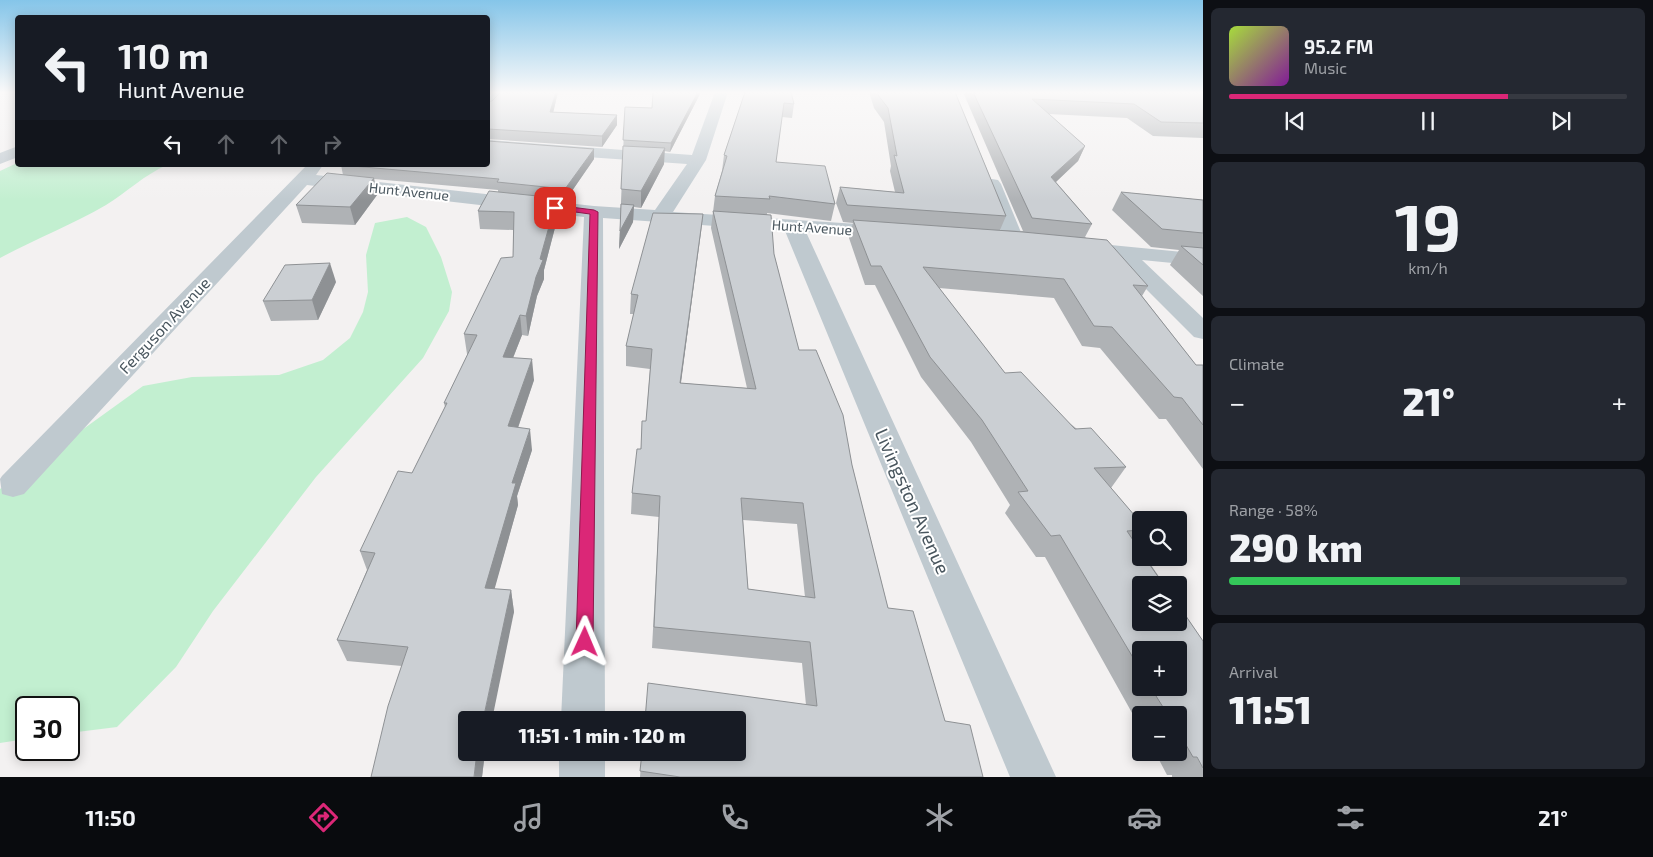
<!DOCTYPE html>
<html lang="en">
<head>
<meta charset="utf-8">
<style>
  body { margin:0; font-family:"Exo 2",sans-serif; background:#242831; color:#f1f3f6; height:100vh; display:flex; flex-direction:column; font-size:19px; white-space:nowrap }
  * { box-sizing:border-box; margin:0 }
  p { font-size:16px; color:#9ea1a6 }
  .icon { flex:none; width:28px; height:28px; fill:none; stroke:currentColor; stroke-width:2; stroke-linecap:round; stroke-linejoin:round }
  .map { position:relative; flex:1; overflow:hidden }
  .side { display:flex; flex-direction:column; gap:8px; padding:8px; background:#0d0f14; width:450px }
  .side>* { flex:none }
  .banner { position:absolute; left:15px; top:15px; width:475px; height:152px; border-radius:5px; box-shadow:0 2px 12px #0003; background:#171b24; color:#f1f3f6; overflow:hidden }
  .buttons { position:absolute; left:1132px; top:511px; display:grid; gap:10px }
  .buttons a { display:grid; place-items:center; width:55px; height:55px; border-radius:5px; background:#171b24; box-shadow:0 2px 12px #0003; font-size:25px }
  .speed { position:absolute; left:15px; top:696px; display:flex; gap:10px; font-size:25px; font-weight:700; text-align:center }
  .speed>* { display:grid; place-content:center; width:65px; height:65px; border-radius:50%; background:#171b24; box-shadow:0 2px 12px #0003; line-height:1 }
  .speed .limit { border:2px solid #111; border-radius:8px; background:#fff; color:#111 }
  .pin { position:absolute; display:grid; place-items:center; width:42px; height:42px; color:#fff; margin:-21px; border-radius:10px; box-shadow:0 2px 8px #0006 }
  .me { position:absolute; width:55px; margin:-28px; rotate:1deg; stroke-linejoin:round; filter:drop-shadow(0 0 4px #0008) }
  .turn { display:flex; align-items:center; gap:18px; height:105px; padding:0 20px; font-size:22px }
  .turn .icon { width:65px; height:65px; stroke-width:2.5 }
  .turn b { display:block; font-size:35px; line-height:42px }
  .lanes { display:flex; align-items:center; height:48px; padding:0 20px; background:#0003; justify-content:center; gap:25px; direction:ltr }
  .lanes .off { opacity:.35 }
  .big { font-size:38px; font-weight:800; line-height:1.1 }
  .side .widget { flex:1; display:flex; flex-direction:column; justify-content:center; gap:8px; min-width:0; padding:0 18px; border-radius:8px; background:#242831 }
  .side .dial { align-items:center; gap:0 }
  .dial b { font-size:65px; line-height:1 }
  .song { display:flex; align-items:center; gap:15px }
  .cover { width:60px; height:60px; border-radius:8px; background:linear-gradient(135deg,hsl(80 70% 55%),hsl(290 70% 35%)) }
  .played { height:5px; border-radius:2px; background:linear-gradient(90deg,#db2777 70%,#363941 70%) }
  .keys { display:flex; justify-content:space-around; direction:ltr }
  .heat { display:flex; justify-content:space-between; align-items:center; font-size:28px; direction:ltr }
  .charge { height:8px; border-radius:4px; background:linear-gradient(90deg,#34c759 58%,#363941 0) }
  .trip { position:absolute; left:458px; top:711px; width:288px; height:50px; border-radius:5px; background:#171b24; box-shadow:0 2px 12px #0003; font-weight:800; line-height:50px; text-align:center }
  .dock { display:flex; height:80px; justify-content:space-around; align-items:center; background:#090b0e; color:#9ea1a6 }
  .dock .icon { width:35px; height:35px }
  .dock .on { color:#db2777 }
  .dock b { font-size:22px; color:#f1f3f6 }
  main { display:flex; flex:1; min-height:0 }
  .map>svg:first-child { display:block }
  .green { fill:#c2efd0 }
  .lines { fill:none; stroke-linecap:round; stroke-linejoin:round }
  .minor { fill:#bfc9cf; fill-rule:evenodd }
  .wall { fill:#afb2b5; fill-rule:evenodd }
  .shaded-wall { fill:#8e9194 }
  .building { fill:#cbcfd3; stroke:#8e9194; fill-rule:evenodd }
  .route { fill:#db2777; stroke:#8e194d }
  .labels { text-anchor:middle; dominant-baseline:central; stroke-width:4; stroke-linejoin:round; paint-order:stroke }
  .far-street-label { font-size:14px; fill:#49565e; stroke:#fff }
  .street-label { font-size:16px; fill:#49565e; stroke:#fff }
  .near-street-label { font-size:19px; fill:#49565e; stroke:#fff }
</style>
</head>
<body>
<main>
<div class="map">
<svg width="1203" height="777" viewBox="0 0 1203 777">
  <rect width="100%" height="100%" fill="#f3f1f1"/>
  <!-- green -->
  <g class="green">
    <path d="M 17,163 L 18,165 L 167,165 C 144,175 127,192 106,205 C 72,225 35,239 0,258 L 0,171 Z"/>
    <path d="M 407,217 L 426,227 L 441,257 L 452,292 L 449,311 L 423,358 L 316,477 L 213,611 L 176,667 L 117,727 L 69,733 L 69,708 L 26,708 L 26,739 L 0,743 L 0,489 L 143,386 L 192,377 L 279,375 L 323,360 L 350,338 L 363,312 L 368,292 L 366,255 L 375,223 Z"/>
  </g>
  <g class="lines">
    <!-- minor -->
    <g class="minor">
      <path d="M 494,92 L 508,92 L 493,109 L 488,110 L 488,99 Z"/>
      <path d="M 715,92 L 728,92 L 706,160 L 673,212 L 888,226 L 895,228 L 898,232 L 895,236 L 888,238 L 806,232 L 1056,777 L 1010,777 L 785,231 L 603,218 L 605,720 L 561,720 L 584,217 L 307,185 L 24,494 L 13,497 L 2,494 L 0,479 L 2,476 L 307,165 L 323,165 L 316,175 L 594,206 L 655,210 L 687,164 L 488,150 L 488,140 L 692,155 Z"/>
      <path d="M 18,146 L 18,157 L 0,164 L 0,153 Z"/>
      <path d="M 992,179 L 998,180 L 1001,184 L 1025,242 L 1022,246 L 1015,248 L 1008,246 L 1005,242 L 983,184 L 986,180 Z"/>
      <path d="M 1080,242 L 1203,254 L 1203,266 L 1142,260 L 1203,318 L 1203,339 L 1194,337 L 1115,258 L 1073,252 L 1070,248 L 1073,244 Z"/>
      <rect x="559" y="752" width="46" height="25"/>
    </g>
  </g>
  <!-- wall -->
  <g class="wall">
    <path d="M 501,92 L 558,92 L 553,112 L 617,115 L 617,125 L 602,147 L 488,139 L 488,102 L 492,101 Z"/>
    <path d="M 653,92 L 701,92 L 670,152 L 664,151 L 664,164 L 641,208 L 634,207 L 633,222 L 619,249 L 625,107 L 652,108 Z"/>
    <path d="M 745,92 L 794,104 L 792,118 L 782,117 L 776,162 L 835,204 L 831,221 L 767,213 L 774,254 L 799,350 L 852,465 L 888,608 L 945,721 L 983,777 L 640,777 L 642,752 L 806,705 L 802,663 L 652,648 L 659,517 L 631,514 L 632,493 L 646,421 L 650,369 L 626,366 L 626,346 L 634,314 L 630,314 L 631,294 L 703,214 L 681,383 L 747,388 L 711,228 L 715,196 L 722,171 L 724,155 ZM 743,520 L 797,524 L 805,597 L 748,589 Z"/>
    <path d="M 869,92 L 955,92 L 1006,216 L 1000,230 L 1023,231 L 963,92 L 1203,92 L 1203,138 L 1153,136 L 1127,118 L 1049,114 L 1085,146 L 1078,161 L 1056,182 L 1092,224 L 1085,237 L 1148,286 L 1142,296 L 1196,365 L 1203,365 L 1203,469 L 1166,419 L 1159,419 L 1100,348 L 1082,346 L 1054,298 L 939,288 L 1005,373 L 1126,467 L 1111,488 L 1141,523 L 1141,537 L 1136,543 L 1203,641 L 1203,777 L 1172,777 L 1172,775 L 1167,775 L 1155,752 L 1179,752 L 1179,715 L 1141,715 L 1141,729 L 1045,557 L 1036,557 L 1005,513 L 1010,505 L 971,442 L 921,377 L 875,285 L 865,285 L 849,238 L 853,223 L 843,222 L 836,203 L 840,187 L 895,192 L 890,171 L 891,166 L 884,122 L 874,108 ZM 1141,650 L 1179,688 L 1141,688 Z"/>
    <path d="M 594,159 L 565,201 L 557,200 L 558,216 L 544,270 L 544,279 L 537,296 L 528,336 L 522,335 L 513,358 L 534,380 L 518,428 L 532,450 L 517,496 L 518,505 L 494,589 L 511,590 L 514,612 L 466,752 L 485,752 L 482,777 L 402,666 L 347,661 L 337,640 L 367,570 L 360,551 L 412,473 L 445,407 L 444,403 L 468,354 L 467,354 L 464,334 L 513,257 L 513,230 L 480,229 L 478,211 L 498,192 L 498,190 L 374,179 L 377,195 L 355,225 L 302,223 L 296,205 L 343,175 L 341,165 Z"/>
    <path d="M 1121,192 L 1203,200 L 1203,296 L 1170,265 L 1179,250 L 1151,247 L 1112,210 Z"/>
    <path d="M 336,282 L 318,320 L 271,321 L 263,301 Z"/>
  </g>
  <!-- shaded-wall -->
  <g class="shaded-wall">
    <path d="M 488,92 L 492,92 L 488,97 Z"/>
    <path d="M 556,92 L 558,92 L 551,122 L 550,112 Z"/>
    <path d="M 698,92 L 701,92 L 670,152 L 671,143 Z"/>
    <path d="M 617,115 L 617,125 L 602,147 L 602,136 Z"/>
    <path d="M 1085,146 L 1078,161 L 1044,193 L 1051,177 Z"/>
    <path d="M 665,148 L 664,164 L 641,208 L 641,191 Z"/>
    <path d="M 594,149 L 594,159 L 565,201 L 565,189 Z"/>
    <path d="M 374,178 L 377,195 L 355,225 L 350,207 Z"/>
    <path d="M 557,198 L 558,216 L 544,270 L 544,279 L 537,296 L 528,336 L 526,316 L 540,259 Z"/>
    <path d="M 634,205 L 633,222 L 619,249 L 620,231 Z"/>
    <path d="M 703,214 L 701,232 L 678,404 L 680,383 Z"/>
    <path d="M 330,263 L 336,282 L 318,320 L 312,300 Z"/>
    <path d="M 520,315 L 522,335 L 505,378 L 503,357 Z"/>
    <path d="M 532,359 L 534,380 L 511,448 L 508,426 Z"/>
    <path d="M 530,429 L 532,450 L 517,496 L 518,505 L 489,609 L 485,588 L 512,483 Z"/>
    <path d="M 511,590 L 514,612 L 492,720 L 483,720 Z"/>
    <path d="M 477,752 L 485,752 L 482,777 L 474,777 Z"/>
  </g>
  <!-- building -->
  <g class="building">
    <path d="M 501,92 L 556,92 L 550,112 L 617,115 L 602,136 L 488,129 L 488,102 L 492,101 Z"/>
    <path d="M 653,92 L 698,92 L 671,143 L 623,140 L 625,107 L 652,108 Z"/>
    <path d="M 745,92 L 791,92 L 794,104 L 784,103 L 776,162 L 825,166 L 835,204 L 769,196 L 770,199 L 715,196 L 727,156 L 724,155 Z"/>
    <path d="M 877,92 L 955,92 L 1006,216 L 847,205 L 840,187 L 904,193 L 894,155 L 897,156 L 888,108 L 878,95 Z"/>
    <path d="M 973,92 L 1203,92 L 1203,123 L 1161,122 L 1134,104 L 1032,99 L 1085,146 L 1051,177 L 1092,224 L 1032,218 Z"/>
    <path d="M 488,141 L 594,149 L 565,189 L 497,182 L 499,179 L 341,165 L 488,165 Z"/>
    <path d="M 623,146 L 665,148 L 641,191 L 621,189 Z"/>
    <path d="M 327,173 L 374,178 L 350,207 L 296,205 Z"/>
    <path d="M 489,191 L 557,198 L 540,259 L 543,260 L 536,277 L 526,316 L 520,315 L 503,357 L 532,359 L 508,426 L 530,429 L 512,483 L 516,483 L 485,588 L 511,590 L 483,720 L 466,720 L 466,752 L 477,752 L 474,777 L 371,777 L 388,706 L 408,647 L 337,640 L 375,553 L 360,551 L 398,471 L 412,473 L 447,403 L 444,403 L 477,335 L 464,334 L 501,258 L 513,257 L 514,212 L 478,211 Z"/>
    <path d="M 1121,192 L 1203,200 L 1203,233 L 1162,229 Z"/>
    <path d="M 621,204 L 634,205 L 620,231 Z"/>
    <path d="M 713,211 L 771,215 L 774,254 L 799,350 L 816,350 L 843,415 L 852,465 L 888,608 L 913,611 L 945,721 L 970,725 L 983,777 L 680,777 L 640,771 L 642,752 L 736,752 L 736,720 L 645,720 L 648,683 L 817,706 L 810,642 L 654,627 L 660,496 L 632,493 L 637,449 L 641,449 L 642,421 L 646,421 L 652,349 L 626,346 L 638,295 L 631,294 L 653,213 L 703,214 L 680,383 L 756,389 ZM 741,498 L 803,503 L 815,598 L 748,589 Z"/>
    <path d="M 853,220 L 1023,232 L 1107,240 L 1148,286 L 1133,285 L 1196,365 L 1203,365 L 1203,425 L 1182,398 L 1174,397 L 1112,327 L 1094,326 L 1064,279 L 923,267 L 1005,373 L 1021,372 L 1075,429 L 1091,428 L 1126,467 L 1094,468 L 1141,523 L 1141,530 L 1127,531 L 1141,552 L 1141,558 L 1145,558 L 1164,585 L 1141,585 L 1141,622 L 1179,622 L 1179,606 L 1203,641 L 1203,768 L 1197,757 L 1193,757 L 1179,733 L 1179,715 L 1168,715 L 1151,688 L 1179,688 L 1179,650 L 1141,650 L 1141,671 L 1060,535 L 1051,536 L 1018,492 L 1028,491 L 982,420 L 930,357 L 881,266 L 871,266 Z"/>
    <path d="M 1181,246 L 1203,248 L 1203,265 Z"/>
    <path d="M 330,263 L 312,300 L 263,301 L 285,265 Z"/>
  </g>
  <!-- sky -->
  <linearGradient id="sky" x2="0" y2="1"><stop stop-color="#85c5e9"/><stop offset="0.46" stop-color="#faf9f9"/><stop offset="1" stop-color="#faf9f9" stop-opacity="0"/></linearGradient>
  <rect width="1203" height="201" fill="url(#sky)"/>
  <!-- route -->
  <path class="route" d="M 555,205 L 594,210 L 598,212 L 593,642 L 590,647 L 585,650 L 579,647 L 576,642 L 590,214 L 553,209 L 551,208 Z"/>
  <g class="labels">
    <!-- far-street labels -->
    <g class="far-street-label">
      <text transform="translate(409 191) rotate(6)">Hunt Avenue</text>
      <text transform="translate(812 227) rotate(4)">Hunt Avenue</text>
    </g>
    <!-- street labels -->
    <g class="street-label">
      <text transform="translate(164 325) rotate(-47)">Ferguson Avenue</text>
    </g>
    <!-- near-street labels -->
    <g class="near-street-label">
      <text transform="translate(913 501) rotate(66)">Livingston Avenue</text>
    </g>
  </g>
</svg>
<div class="buttons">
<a><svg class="icon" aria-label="search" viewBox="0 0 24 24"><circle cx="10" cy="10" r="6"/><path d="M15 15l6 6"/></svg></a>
<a><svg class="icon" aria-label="layers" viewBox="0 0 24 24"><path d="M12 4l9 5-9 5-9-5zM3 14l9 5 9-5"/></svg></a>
<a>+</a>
<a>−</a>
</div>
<div class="speed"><div class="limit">30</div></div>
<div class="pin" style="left:555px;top:208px;background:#d93025"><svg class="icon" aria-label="arrive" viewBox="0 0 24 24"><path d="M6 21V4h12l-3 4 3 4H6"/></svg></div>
<svg class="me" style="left:585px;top:642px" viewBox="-20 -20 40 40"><path d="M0-17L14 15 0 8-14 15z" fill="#db2777" stroke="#fff" stroke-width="4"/></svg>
<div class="trip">11:51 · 1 min · 120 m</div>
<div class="banner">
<div class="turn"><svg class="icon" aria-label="left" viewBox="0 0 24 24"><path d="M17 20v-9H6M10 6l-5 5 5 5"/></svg><div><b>110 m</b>Hunt Avenue</div></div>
<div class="lanes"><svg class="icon" aria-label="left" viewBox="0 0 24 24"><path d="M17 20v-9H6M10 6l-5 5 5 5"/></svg><svg class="icon off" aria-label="ahead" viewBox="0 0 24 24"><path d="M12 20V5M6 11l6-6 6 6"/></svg><svg class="icon off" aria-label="ahead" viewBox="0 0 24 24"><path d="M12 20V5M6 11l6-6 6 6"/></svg><svg class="icon off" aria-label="right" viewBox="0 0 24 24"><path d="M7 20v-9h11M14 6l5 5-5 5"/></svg></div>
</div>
</div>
<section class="side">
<div class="widget">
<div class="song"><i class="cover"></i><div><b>95.2 FM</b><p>Music</p></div></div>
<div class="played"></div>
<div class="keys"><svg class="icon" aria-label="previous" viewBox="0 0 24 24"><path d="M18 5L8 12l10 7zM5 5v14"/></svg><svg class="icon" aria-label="pause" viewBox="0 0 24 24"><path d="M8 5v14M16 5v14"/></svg><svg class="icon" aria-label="next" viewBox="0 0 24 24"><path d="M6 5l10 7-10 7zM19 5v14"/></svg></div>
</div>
<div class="widget dial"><b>19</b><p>km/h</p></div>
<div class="widget"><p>Climate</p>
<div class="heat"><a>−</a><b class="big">21°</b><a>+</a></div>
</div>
<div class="widget"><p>Range · 58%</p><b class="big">290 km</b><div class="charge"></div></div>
<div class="widget"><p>Arrival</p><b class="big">11:51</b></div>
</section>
</main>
<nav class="dock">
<b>11:50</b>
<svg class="icon on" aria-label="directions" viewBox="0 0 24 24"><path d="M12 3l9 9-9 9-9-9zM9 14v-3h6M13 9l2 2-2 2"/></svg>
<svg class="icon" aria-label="music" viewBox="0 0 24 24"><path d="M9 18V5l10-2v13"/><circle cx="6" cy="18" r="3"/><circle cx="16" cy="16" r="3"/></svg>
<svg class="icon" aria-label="phone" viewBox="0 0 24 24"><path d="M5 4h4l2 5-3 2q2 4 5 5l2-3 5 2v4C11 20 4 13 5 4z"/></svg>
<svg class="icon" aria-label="climate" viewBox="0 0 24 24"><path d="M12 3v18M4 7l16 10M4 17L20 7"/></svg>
<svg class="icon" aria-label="car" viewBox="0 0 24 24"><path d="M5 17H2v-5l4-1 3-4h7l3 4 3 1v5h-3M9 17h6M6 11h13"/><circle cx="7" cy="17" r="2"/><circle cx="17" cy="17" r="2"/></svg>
<svg class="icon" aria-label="filters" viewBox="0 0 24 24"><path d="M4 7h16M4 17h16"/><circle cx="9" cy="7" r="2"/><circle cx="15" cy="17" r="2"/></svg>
<b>21°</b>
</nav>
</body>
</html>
